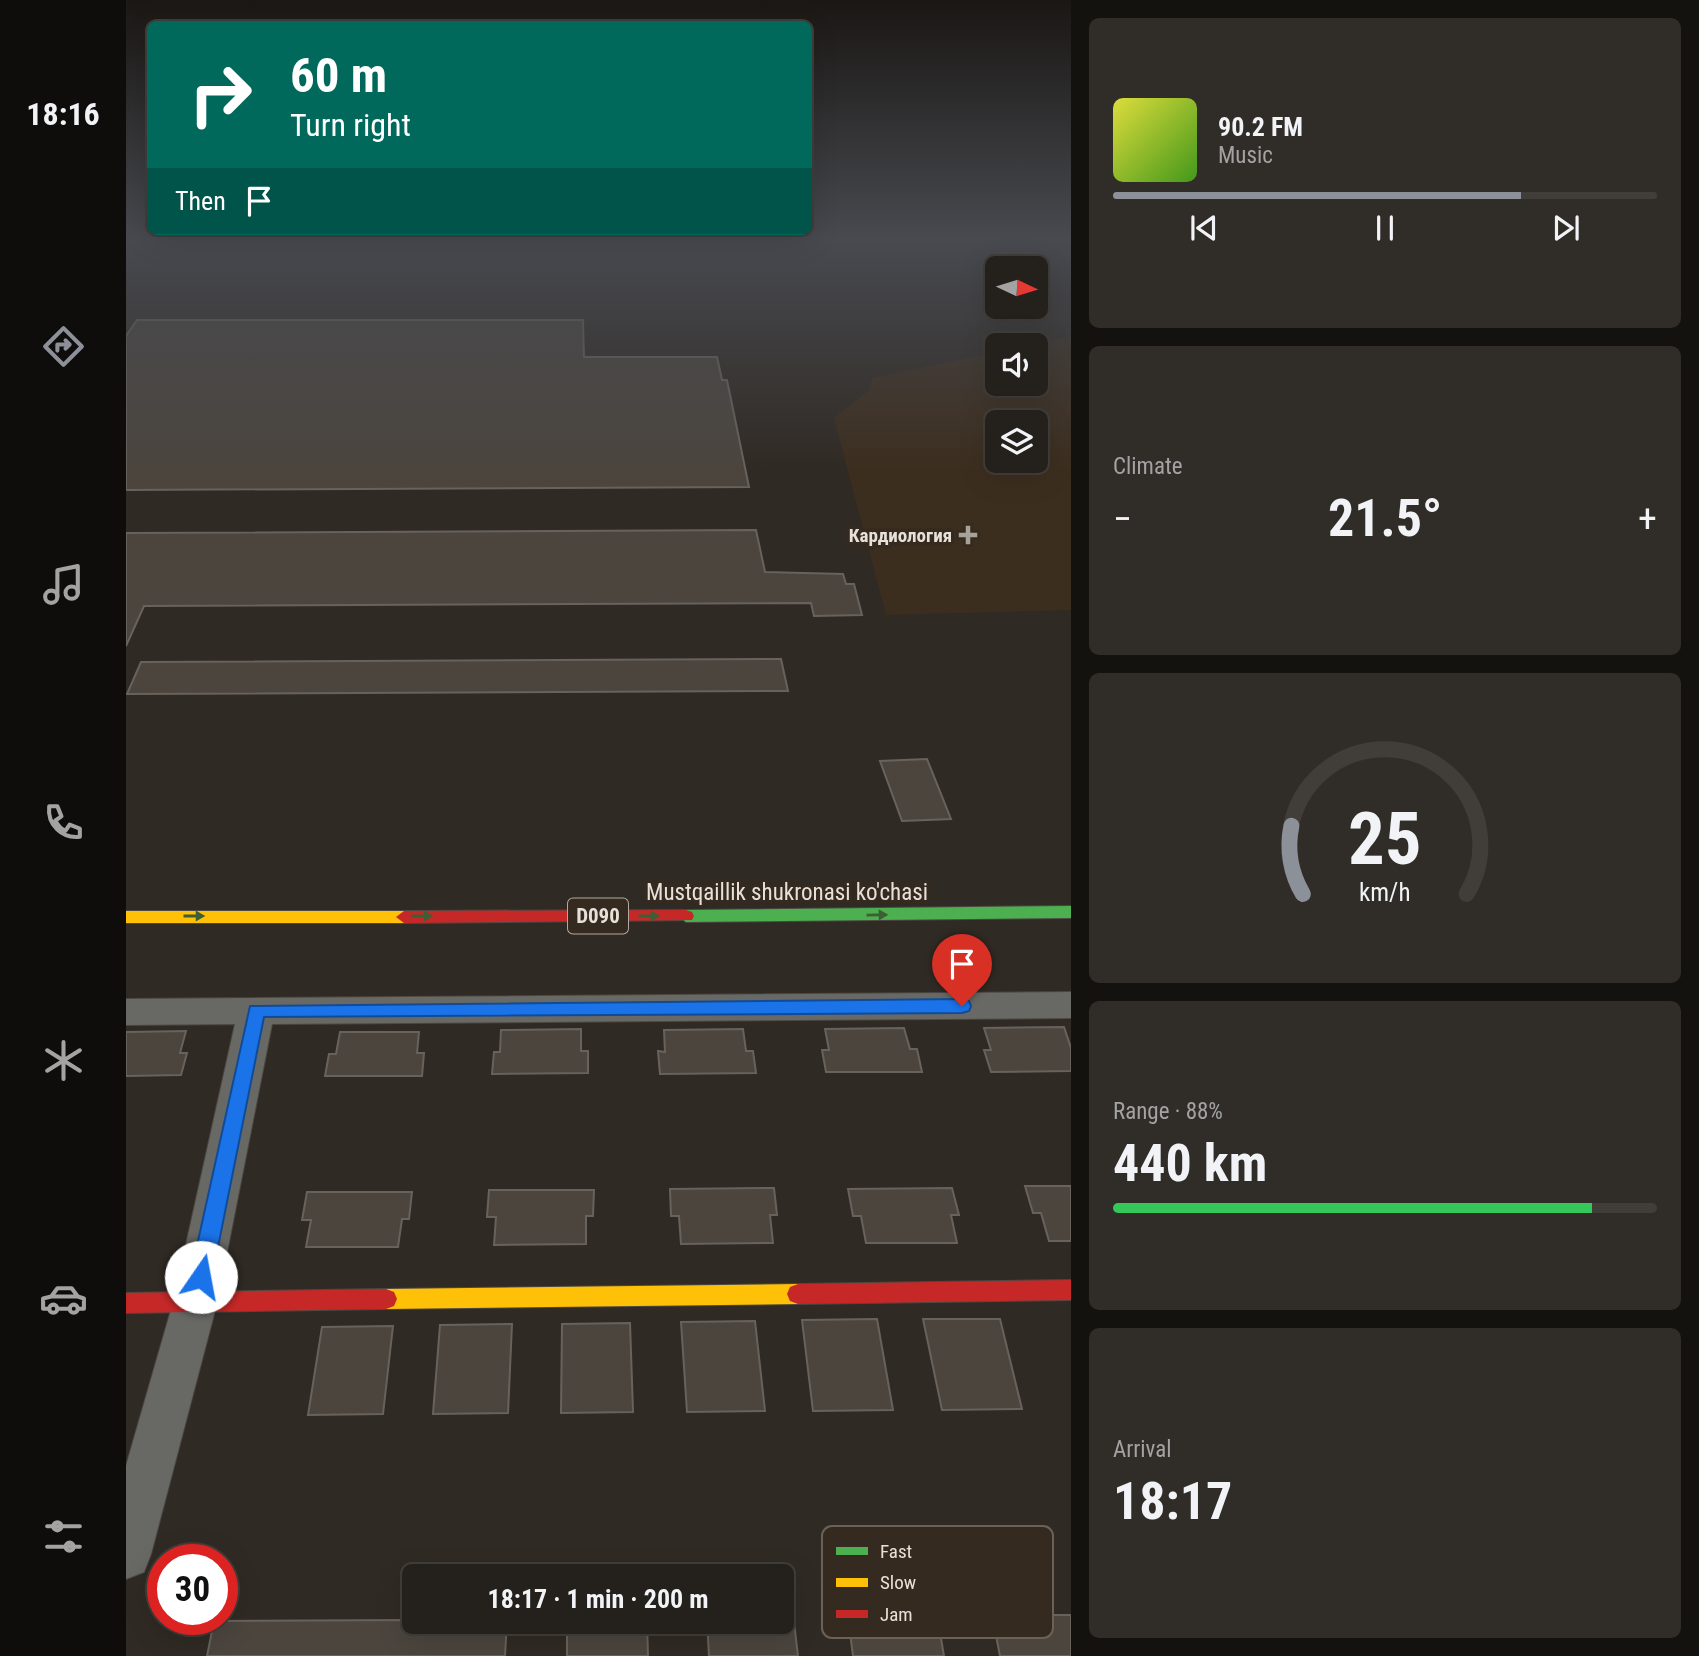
<!DOCTYPE html>
<html lang="en">
<head>
<meta charset="utf-8">
<style>
  body { margin:0; font-family:"Roboto Condensed",sans-serif; background:#302d28; color:#f1f3f6; height:100vh; display:flex; flex-direction:column; font-size:26px; white-space:nowrap }
  * { box-sizing:border-box; margin:0 }
  p { font-size:23px; color:#a3a3a3 }
  .icon { flex:none; width:38px; height:38px; fill:none; stroke:currentColor; stroke-width:2; stroke-linecap:round; stroke-linejoin:round }
  .map { position:relative; flex:1; overflow:hidden }
  .side { display:flex; flex-direction:column; gap:18px; padding:18px; background:#14120f; width:628px }
  .side>* { flex:none }
  .guide { position:absolute; left:21px; top:21px; width:665px; height:214px; border-radius:10px; box-shadow:0 7px 28px #0002,0 0 0 2px #413e3a; background:#00695c; color:#fff; overflow:hidden }
  .needle { width:46px; rotate:94deg }
  .fabs { position:absolute; left:859px; top:256px; display:grid; gap:14px }
  .fabs a { display:grid; place-items:center; width:63px; height:63px; border-radius:10px; background:#24201b; box-shadow:0 7px 28px #0002,0 0 0 2px #413e3a; font-size:35px }
  .speed { position:absolute; left:21px; top:1544px; display:flex; gap:14px; font-size:35px; font-weight:700; text-align:center }
  .speed>* { display:grid; place-content:center; width:91px; height:91px; border-radius:50%; background:#24201b; box-shadow:0 7px 28px #0002,0 0 0 2px #413e3a; line-height:1 }
  .speed .limit { border:10px solid #d22; background:#fff; color:#111 }
  .pin { position:absolute; display:grid; place-items:center; width:60px; height:60px; color:#fff; margin:-72px -30px; border-radius:50% 50% 50% 0; rotate:-45deg; box-shadow:0 0 7px #0007 }
  .pin .icon { rotate:45deg }
  .me { position:absolute; width:77px; margin:-38px; rotate:12deg; stroke-linejoin:round; filter:drop-shadow(0 0 5px #0008) }
  .turn { display:flex; align-items:center; gap:24px; height:147px; padding:0 28px; font-size:32px }
  .turn .icon { width:91px; height:91px; stroke-width:2.5 }
  .turn b { display:block; font-size:49px; line-height:60px }
  .then { display:flex; align-items:center; height:66px; padding:0 28px; background:#0003; gap:14px; font-size:26px }
  .big { font-size:52px; font-weight:700; line-height:1.1 }
  .side .widget { flex:1; display:flex; flex-direction:column; justify-content:center; gap:10px; min-width:0; padding:0 24px; border-radius:10px; background:#302d28 }
  .side .dial { align-items:center; gap:0 }
  .dial svg { height:182px; overflow:visible; fill:none; stroke:#413e3a; stroke-width:7; stroke-linecap:round; text-anchor:middle }
  .dial text { fill:#f1f3f6; stroke:none }
  .song { display:flex; align-items:center; gap:21px }
  .cover { width:84px; height:84px; border-radius:10px; background:linear-gradient(135deg,hsl(60 70% 55%),hsl(100 70% 35%)) }
  .played { height:7px; border-radius:4px; background:linear-gradient(90deg,#8c9099 75%,#413e3a 75%) }
  .keys { display:flex; justify-content:space-around; direction:ltr }
  .heat { display:flex; justify-content:space-between; align-items:center; font-size:38px; direction:ltr }
  .charge { height:10px; border-radius:5px; background:linear-gradient(90deg,#34c759 88%,#413e3a 0) }
  .trip { position:absolute; left:276px; top:1564px; width:392px; height:70px; border-radius:10px; background:#24201b; box-shadow:0 7px 28px #0002,0 0 0 2px #413e3a; font-weight:700; line-height:70px; text-align:center }
  main { display:flex; flex:1; min-height:0 }
  .tab-bar { display:flex; flex-direction:column; width:126px; justify-content:space-around; align-items:center; background:#0e0d0b; color:#a3a3a3 }
  .tab-bar .icon { width:49px; height:49px }
  .tab-bar .selected { color:#8c9099 }
  .tab-bar b { font-size:32px; color:#f1f3f6 }
  .map>svg:first-child { display:block }
  .built { fill:#3c2e1f; fill-rule:evenodd }
  .building { fill:#4b453e; stroke:#68625d; stroke-width:2 }
  .lines { fill:none; stroke-linecap:round; stroke-linejoin:round }
  .street-casing { stroke:#4d4742; stroke-width:2 }
  .fast-casing { stroke:#4d4742; stroke-width:2 }
  .slow-casing { stroke:#4d4742; stroke-width:2 }
  .jam-casing { stroke:#4d4742; stroke-width:2 }
  .street { fill:#686965; fill-rule:evenodd }
  .fast { fill:#4caf50; fill-rule:evenodd }
  .slow { fill:#ffc107; fill-rule:evenodd }
  .jam { fill:#c62828; fill-rule:evenodd }
  .oneway { fill:#3e5f33 }
  .route { fill:#1a73e8; stroke:#114b97; stroke-width:2 }
  .poi-dot { fill:#a8a19a; stroke:#352a1f; stroke-width:2.5 }
  .labels { text-anchor:middle; dominant-baseline:central; stroke-width:7; stroke-linejoin:round; paint-order:stroke }
  .far-poi-label { font-size:19px; font-weight:bold; fill:#e8e1da; stroke:#352a1f; text-anchor:end }
  .shield { fill:#352a1f; stroke:#b2aaa2; stroke-width:2 }
  .shield-label { font-size:21px; font-weight:bold; fill:#e8e1da }
  .street-label { font-size:23px; fill:#e8e1da; stroke:#352a1f }
  .key { fill:#352a1f; stroke:#6b6157; stroke-width:2 }
  .key-label { font-size:19px; fill:#e8e1da }
</style>
</head>
<body>
<main>
<nav class="tab-bar">
<b>18:16</b>
<svg class="icon selected" aria-label="directions" viewBox="0 0 24 24"><path d="M12 3l9 9-9 9-9-9zM9 14v-3h6M13 9l2 2-2 2"/></svg>
<svg class="icon" aria-label="music" viewBox="0 0 24 24"><path d="M9 18V5l10-2v13"/><circle cx="6" cy="18" r="3"/><circle cx="16" cy="16" r="3"/></svg>
<svg class="icon" aria-label="phone" viewBox="0 0 24 24"><path d="M5 4h4l2 5-3 2q2 4 5 5l2-3 5 2v4C11 20 4 13 5 4z"/></svg>
<svg class="icon" aria-label="climate" viewBox="0 0 24 24"><path d="M12 3v18M4 7l16 10M4 17L20 7"/></svg>
<svg class="icon" aria-label="car" viewBox="0 0 24 24"><path d="M5 17H2v-5l4-1 3-4h7l3 4 3 1v5h-3M9 17h6M6 11h13"/><circle cx="7" cy="17" r="2"/><circle cx="17" cy="17" r="2"/></svg>
<svg class="icon" aria-label="filters" viewBox="0 0 24 24"><path d="M4 7h16M4 17h16"/><circle cx="9" cy="7" r="2"/><circle cx="15" cy="17" r="2"/></svg>
</nav>
<div class="map">
<svg width="945" height="1656" viewBox="0 0 945 1656">
  <rect width="100%" height="100%" fill="#302a24"/>
  <!-- built -->
  <path class="built" d="M 945,336 L 945,610 L 760,615 L 708,418 L 743,390 L 746,378 L 871,352 L 872,383 L 910,383 L 910,345 L 904,345 ZM 872,422 L 910,422 L 910,460 L 872,460 Z"/>
  <!-- building -->
  <g class="building">
    <path d="M 11,320 L 457,320 L 458,357 L 591,357 L 596,380 L 601,380 L 623,487 L 0,490 L 0,336 Z"/>
    <path d="M 630,530 L 639,572 L 717,574 L 720,584 L 728,584 L 736,615 L 688,616 L 685,603 L 18,606 L 0,646 L 0,533 Z"/>
    <path d="M 655,659 L 662,691 L 1,694 L 15,662 Z"/>
    <path d="M 801,759 L 825,819 L 776,821 L 754,761 Z"/>
    <path d="M 938,1027 L 945,1048 L 945,1071 L 865,1072 L 858,1050 L 865,1050 L 858,1028 Z"/>
    <path d="M 778,1028 L 784,1049 L 791,1049 L 796,1072 L 700,1072 L 696,1050 L 703,1050 L 699,1029 Z"/>
    <path d="M 455,1029 L 455,1051 L 462,1051 L 462,1073 L 366,1074 L 368,1052 L 374,1052 L 375,1030 Z"/>
    <path d="M 617,1029 L 620,1051 L 627,1051 L 630,1073 L 534,1074 L 532,1051 L 539,1052 L 538,1030 Z"/>
    <path d="M 60,1031 L 54,1053 L 61,1053 L 55,1075 L 0,1076 L 0,1032 Z"/>
    <path d="M 214,1032 L 293,1032 L 291,1053 L 298,1053 L 296,1076 L 199,1076 L 203,1054 L 210,1054 Z"/>
    <path d="M 899,1186 L 945,1186 L 945,1241 L 923,1241 L 915,1213 L 907,1213 Z"/>
    <path d="M 648,1188 L 651,1215 L 644,1215 L 647,1243 L 555,1244 L 553,1216 L 545,1216 L 544,1189 Z"/>
    <path d="M 826,1188 L 833,1215 L 825,1215 L 831,1243 L 740,1243 L 735,1216 L 727,1216 L 722,1189 Z"/>
    <path d="M 363,1190 L 468,1190 L 467,1216 L 460,1216 L 460,1244 L 368,1245 L 370,1217 L 361,1217 Z"/>
    <path d="M 181,1192 L 286,1192 L 283,1219 L 276,1219 L 272,1247 L 180,1247 L 185,1220 L 176,1220 Z"/>
    <path d="M 751,1319 L 767,1410 L 687,1411 L 676,1320 Z"/>
    <path d="M 797,1319 L 874,1319 L 896,1409 L 816,1410 Z"/>
    <path d="M 629,1321 L 639,1411 L 561,1412 L 555,1322 Z"/>
    <path d="M 504,1323 L 507,1412 L 435,1413 L 436,1324 Z"/>
    <path d="M 386,1324 L 382,1413 L 307,1414 L 314,1325 Z"/>
    <path d="M 267,1326 L 257,1414 L 182,1415 L 196,1327 Z"/>
    <path d="M 811,1615 L 818,1656 L 727,1656 L 722,1617 Z"/>
    <path d="M 866,1615 L 945,1615 L 945,1656 L 874,1656 Z"/>
    <path d="M 289,1620 L 289,1622 L 381,1622 L 379,1656 L 81,1656 L 88,1621 Z"/>
    <path d="M 441,1622 L 521,1622 L 522,1656 L 441,1656 Z"/>
    <path d="M 581,1622 L 668,1622 L 672,1656 L 583,1656 Z"/>
  </g>
  <g class="lines">
    <defs>
      <path id="street" d="M 945,992 L 945,1018 L 146,1024 L 91,1303 L 25,1554 L 18,1572 L 0,1579 L 0,1466 L 47,1303 L 109,1024 L 0,1025 L 0,999 Z"/>
      <path id="fast" d="M 945,906 L 945,918 L 560,922 L 552,916 L 560,910 Z"/>
      <g id="slow">
        <path d="M 0,911 L 278,911 L 286,917 L 278,923 L 0,923 Z"/>
        <path d="M 672,1284 L 680,1287 L 683,1294 L 680,1301 L 672,1304 L 260,1309 L 252,1306 L 249,1299 L 252,1292 L 260,1289 Z"/>
      </g>
      <g id="jam">
        <path d="M 560,910 L 566,912 L 568,916 L 566,920 L 278,923 L 270,917 L 278,911 Z"/>
        <path d="M 945,1280 L 945,1300 L 672,1304 L 664,1301 L 661,1294 L 664,1287 L 672,1284 Z"/>
        <path d="M 260,1289 L 268,1292 L 271,1299 L 268,1306 L 260,1309 L 0,1313 L 0,1293 Z"/>
      </g>
    </defs>
    <!-- street casing -->
    <use href="#street" class="street-casing"/>
    <!-- fast casing -->
    <use href="#fast" class="fast-casing"/>
    <!-- slow casing -->
    <use href="#slow" class="slow-casing"/>
    <!-- jam casing -->
    <use href="#jam" class="jam-casing"/>
    <!-- street -->
    <use href="#street" class="street"/>
    <!-- fast -->
    <use href="#fast" class="fast"/>
    <!-- slow -->
    <use href="#slow" class="slow"/>
    <!-- jam -->
    <use href="#jam" class="jam"/>
  </g>
  <!-- one-way arrows -->
  <defs><path id="oneway-solid" d="M-6-.8H1V-3.2L6.5 0L1 3.2V.8H-6Z" transform="scale(1.75)"/></defs>
  <g class="oneway">
    <use href="#oneway-solid" transform="translate(751 915) rotate(-1)"/>
    <use href="#oneway-solid" transform="translate(68 916)"/>
    <use href="#oneway-solid" transform="translate(296 916)"/>
    <use href="#oneway-solid" transform="translate(523 916)"/>
  </g>
  <!-- sky -->
  <linearGradient id="sky" x2="0" y2="1"><stop stop-color="#1a1714"/><stop offset="0.51" stop-color="#484a50"/><stop offset="1" stop-color="#484a50" stop-opacity="0"/></linearGradient>
  <rect width="945" height="470" fill="url(#sky)"/>
  <!-- route -->
  <path class="route" d="M 836,999 L 843,1001 L 845,1006 L 843,1011 L 836,1013 L 138,1017 L 86,1277 L 82,1284 L 75,1286 L 67,1284 L 64,1277 L 124,1006 Z"/>
  <!-- markers -->
  <path class="poi-dot" d="M838.5 524.5h7v7h7v7h-7v7h-7v-7h-7v-7h7z"/>
  <g class="labels">
    <!-- far-poi labels -->
    <g class="far-poi-label">
      <text x="826" y="535">Кардиология</text>
    </g>
    <!-- shield labels -->
    <rect class="shield" x="442" y="898.5" width="60" height="35" rx="5"/>
    <g class="shield-label">
      <text x="472" y="916">D090</text>
    </g>
    <!-- street labels -->
    <g class="street-label">
      <text x="661" y="892">Mustqaillik shukronasi ko'chasi</text>
    </g>
  </g>
  <!-- legend -->
  <rect x="696" y="1526" width="231" height="112" rx="10" class="key"/>
  <rect x="710" y="1547" width="32" height="8" fill="#4caf50"/>
  <rect x="710" y="1578" width="32" height="9" fill="#ffc107"/>
  <rect x="710" y="1610" width="32" height="8" fill="#c62828"/>
  <g class="key-label">
    <text x="754" y="1558">Fast</text>
    <text x="754" y="1589">Slow</text>
    <text x="754" y="1621">Jam</text>
  </g>
</svg>
<div class="fabs">
<a><svg class="needle" viewBox="-14 -14 28 28"><path d="M0-13l5 13h-10z" fill="#e53935"/><path d="M0 13l5-13h-10z" fill="#a3a3a3"/></svg></a>
<a><svg class="icon" aria-label="sound" viewBox="0 0 24 24"><path d="M4 9h4l5-4v14l-5-4H4zM17 9q2 3 0 6"/></svg></a>
<a><svg class="icon" aria-label="layers" viewBox="0 0 24 24"><path d="M12 4l9 5-9 5-9-5zM3 14l9 5 9-5"/></svg></a>
</div>
<div class="speed"><div class="limit">30</div></div>
<div class="pin" style="left:836px;top:1006px;background:#d93025"><svg class="icon" aria-label="arrive" viewBox="0 0 24 24"><path d="M6 21V4h12l-3 4 3 4H6"/></svg></div>
<svg class="me" style="left:75px;top:1277px" viewBox="-20 -20 40 40"><circle r="19" fill="#fff"/><path d="M0-13L10 11 0 6-10 11z" fill="#1a73e8"/></svg>
<div class="trip">18:17 · 1 min · 200 m</div>
<div class="guide">
<div class="turn"><svg class="icon" aria-label="right" viewBox="0 0 24 24"><path d="M7 20v-9h11M14 6l5 5-5 5"/></svg><div><b>60 m</b>Turn right</div></div>
<div class="then">Then<svg class="icon" aria-label="arrive" viewBox="0 0 24 24"><path d="M6 21V4h12l-3 4 3 4H6"/></svg></div>
</div>
</div>
<section class="side">
<div class="widget">
<div class="song"><i class="cover"></i><div><b>90.2 FM</b><p>Music</p></div></div>
<div class="played"></div>
<div class="keys"><svg class="icon" aria-label="previous" viewBox="0 0 24 24"><path d="M18 5L8 12l10 7zM5 5v14"/></svg><svg class="icon" aria-label="pause" viewBox="0 0 24 24"><path d="M8 5v14M16 5v14"/></svg><svg class="icon" aria-label="next" viewBox="0 0 24 24"><path d="M6 5l10 7-10 7zM19 5v14"/></svg></div>
</div>
<div class="widget"><p>Climate</p>
<div class="heat"><a>−</a><b class="big">21.5°</b><a>+</a></div>
</div>
<div class="widget dial"><svg viewBox="0 0 100 80">
<path d="M14 69A42 42 0 1 1 86 69"/>
<path d="M14 69A42 42 0 0 1 9 39" stroke="#8c9099"/>
<text x="50" y="56" font-size="32" font-weight="700">25</text>
<text x="50" y="72" font-size="11">km/h</text>
</svg></div>
<div class="widget"><p>Range · 88%</p><b class="big">440 km</b><div class="charge"></div></div>
<div class="widget"><p>Arrival</p><b class="big">18:17</b></div>
</section>
</main>
</body>
</html>
